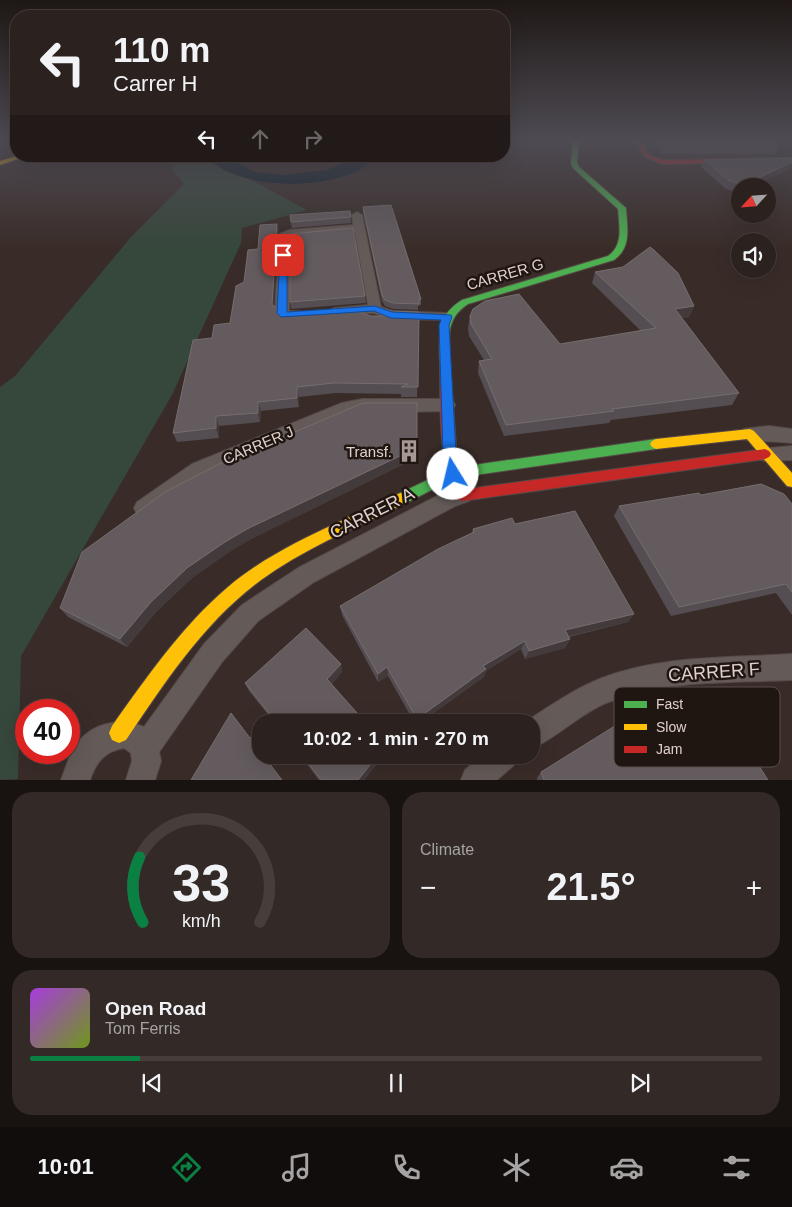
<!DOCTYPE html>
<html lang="en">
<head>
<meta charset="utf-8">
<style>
  body { margin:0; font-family:Arial,sans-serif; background:#332927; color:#f1f3f6; height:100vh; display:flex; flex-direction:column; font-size:19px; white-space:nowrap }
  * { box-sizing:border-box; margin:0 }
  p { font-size:16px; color:#a6a3a4 }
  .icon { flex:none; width:28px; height:28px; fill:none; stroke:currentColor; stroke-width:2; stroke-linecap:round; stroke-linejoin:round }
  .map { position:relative; height:780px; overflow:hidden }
  .side { display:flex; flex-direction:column; gap:12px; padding:12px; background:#181210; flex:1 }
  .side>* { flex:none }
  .banner { position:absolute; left:10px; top:10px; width:500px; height:152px; border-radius:20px; box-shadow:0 5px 20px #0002,0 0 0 1px #473e3c; background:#2b211e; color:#f1f3f6; overflow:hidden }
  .needle { width:32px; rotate:244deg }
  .fabs { position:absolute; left:731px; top:178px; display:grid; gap:10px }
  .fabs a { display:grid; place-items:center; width:45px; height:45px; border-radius:50%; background:#2b211e; box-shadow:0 5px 20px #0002,0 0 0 1px #473e3c; font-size:25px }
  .speed { position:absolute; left:15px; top:699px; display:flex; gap:10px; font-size:25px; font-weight:700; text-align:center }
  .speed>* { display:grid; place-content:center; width:65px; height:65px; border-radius:50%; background:#2b211e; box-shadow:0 5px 20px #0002,0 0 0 1px #473e3c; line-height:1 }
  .speed .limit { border:8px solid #d22; background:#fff; color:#111 }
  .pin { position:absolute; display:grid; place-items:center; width:42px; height:42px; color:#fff; margin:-21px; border-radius:10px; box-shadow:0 2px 8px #0006 }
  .me { position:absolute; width:55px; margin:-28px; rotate:351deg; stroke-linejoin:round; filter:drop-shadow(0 0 4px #0008) }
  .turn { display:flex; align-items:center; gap:18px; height:105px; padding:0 20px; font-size:22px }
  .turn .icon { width:65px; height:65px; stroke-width:2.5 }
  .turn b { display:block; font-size:35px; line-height:42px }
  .lanes { display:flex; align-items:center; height:48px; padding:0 20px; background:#0003; justify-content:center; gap:25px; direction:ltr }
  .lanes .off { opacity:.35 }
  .big { font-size:38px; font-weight:700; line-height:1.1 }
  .side .card { flex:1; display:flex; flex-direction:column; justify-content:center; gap:8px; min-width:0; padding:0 18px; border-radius:20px; background:#332927 }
  .side .dial { align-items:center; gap:0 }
  .dial svg { height:130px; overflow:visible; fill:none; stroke:#473e3c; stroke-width:7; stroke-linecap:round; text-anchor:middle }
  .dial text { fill:#f1f3f6; stroke:none }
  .song { display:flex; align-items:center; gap:15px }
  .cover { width:60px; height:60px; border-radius:8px; background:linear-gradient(135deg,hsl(280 70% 55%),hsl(80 70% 35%)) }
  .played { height:5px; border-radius:2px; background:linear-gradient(90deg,#0b8043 15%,#473e3c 15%) }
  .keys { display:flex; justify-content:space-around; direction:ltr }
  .heat { display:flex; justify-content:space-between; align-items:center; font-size:28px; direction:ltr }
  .side .tiles { flex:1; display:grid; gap:12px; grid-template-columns:1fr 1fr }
  .card:last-child { grid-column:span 2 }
  .trip { position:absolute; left:252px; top:714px; width:288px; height:50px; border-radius:20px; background:#2b211e; box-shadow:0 5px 20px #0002,0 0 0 1px #473e3c; font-weight:700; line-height:50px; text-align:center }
  .dock { display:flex; height:80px; justify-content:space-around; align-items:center; background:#110d0c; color:#a6a3a4 }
  .dock .icon { width:35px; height:35px }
  .dock .current { color:#0b8043 }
  .dock b { font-size:22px; color:#f1f3f6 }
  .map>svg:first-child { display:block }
  .green { fill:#36473b }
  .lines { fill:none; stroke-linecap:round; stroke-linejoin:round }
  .river { fill:#051b27; fill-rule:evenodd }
  .street-casing { stroke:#564946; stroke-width:2 }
  .fast-casing { stroke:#564946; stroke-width:2 }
  .slow-casing { stroke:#564946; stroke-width:2 }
  .jam-casing { stroke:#564946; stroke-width:2 }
  .street { fill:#645b58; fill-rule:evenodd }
  .fast { fill:#4caf50; fill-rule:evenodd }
  .slow { fill:#ffc107; fill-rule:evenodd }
  .jam { fill:#c62828; fill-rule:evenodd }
  .wall { fill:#544d51 }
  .shaded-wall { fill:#433a3b }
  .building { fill:#635b5e; stroke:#766d6f }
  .route { fill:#1a73e8; stroke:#114b97 }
  .labels { text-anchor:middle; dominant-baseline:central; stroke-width:5; stroke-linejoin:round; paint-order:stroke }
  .street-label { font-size:15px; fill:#e0d0cb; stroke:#1f1511 }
  .poi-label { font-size:15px; fill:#e0d0cb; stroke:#1f1511; text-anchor:end }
  .near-street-label { font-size:18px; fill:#e0d0cb; stroke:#1f1511 }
  .key { fill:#1f1511; stroke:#594d49; stroke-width:1 }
  .key-label { font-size:14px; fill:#e0d0cb }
</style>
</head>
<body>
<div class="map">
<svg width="792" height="780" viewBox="0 0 792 780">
  <rect width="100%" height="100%" fill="#392c28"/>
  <!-- green -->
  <path class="green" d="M 186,156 L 194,156 L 253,181 L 307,210 L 242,228 L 241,243 L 172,395 L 21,656 L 18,779 L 0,780 L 0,387 L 15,376 L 131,237 L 184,184 L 171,168 Z"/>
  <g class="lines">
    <!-- river -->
    <path class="river" d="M 207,156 L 225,156 L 255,172 L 283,175 L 327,170 L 359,156 L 376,156 C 348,193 236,193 207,156 Z"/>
    <defs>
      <g id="street">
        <path d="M 357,212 L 362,215 L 381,307 L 393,311 L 447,313 L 454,317 L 452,320 L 391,319 L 374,313 L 329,315 L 327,312 L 334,308 L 368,305 L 355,232 L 289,238 L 289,311 L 299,311 L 306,315 L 304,318 C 293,321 283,322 275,313 L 279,234 L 290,230 L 353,225 L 352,215 Z"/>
        <path d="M 362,399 L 447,399 L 453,401 L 455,405 L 453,409 L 447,411 L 351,413 L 206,474 L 151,514 L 144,516 L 137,514 L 134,508 L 137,502 L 192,464 L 342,403 Z"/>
        <path d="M 769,426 L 792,429 L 792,443 C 778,441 755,442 744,439 L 741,434 L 744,429 Z"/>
        <path d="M 792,446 L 792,460 L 765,461 L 759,459 L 756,454 L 759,449 Z"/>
        <path d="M 462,487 L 469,489 L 472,495 L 469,501 L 455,506 L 314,582 L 258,621 L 222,662 L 159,752 L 161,761 L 155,780 L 126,780 L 132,761 L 131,753 L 124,748 C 105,751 96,762 90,780 L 61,780 C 65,770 68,759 73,750 C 87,724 118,716 144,727 L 204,644 L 242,605 L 298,568 L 441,494 Z"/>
        <path d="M 792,654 L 792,680 C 731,683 664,679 606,703 C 579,714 558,737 531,749 L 531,722 L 525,722 C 550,706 574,689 602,678 C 662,655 729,658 792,654 Z"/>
        <path d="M 482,755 L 518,755 L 514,765 L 497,780 L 461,780 L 465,770 Z"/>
      </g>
      <g id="fast">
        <path d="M 573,141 L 579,141 L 577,163 L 579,167 L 626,208 C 627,227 632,247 614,260 L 468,304 C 445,319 449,338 450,363 L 445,366 L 441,365 L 440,363 C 439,336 436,316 462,300 L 608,256 C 624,245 619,226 618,209 L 573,168 L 571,163 Z"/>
        <path d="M 656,439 L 660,441 L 662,444 L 660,447 L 656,449 L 455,478 L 406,503 L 401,505 L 396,503 L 394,499 L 396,495 L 453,468 Z"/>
      </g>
      <g id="slow">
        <path d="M 17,156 L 27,156 L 0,165 L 0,161 Z"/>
        <path d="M 750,429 L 754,431 L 792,473 L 792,487 L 787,486 L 747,439 L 656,449 L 652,447 L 650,444 L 652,441 L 656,439 Z"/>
        <path d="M 401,493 L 406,495 L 408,499 L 406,503 C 357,527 305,548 261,580 C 204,622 165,682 126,740 L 119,743 L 112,740 L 109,733 L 112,726 C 147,677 182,626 228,587 C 261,559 300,540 339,522 C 359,512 380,501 401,493 Z"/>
      </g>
      <g id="jam">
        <path d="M 634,141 L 640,141 L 649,155 L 663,160 L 792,158 L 792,162 L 662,164 L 645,157 Z"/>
        <path d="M 445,360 L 450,363 L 456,447 L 467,489 L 765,449 L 769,451 L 771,454 L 769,457 L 765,459 L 462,501 L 457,499 C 437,458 441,407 440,363 Z"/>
      </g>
    </defs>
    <!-- street casing -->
    <use href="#street" class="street-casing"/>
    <!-- fast casing -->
    <use href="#fast" class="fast-casing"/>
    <!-- slow casing -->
    <use href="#slow" class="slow-casing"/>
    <!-- jam casing -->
    <use href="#jam" class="jam-casing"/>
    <!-- street -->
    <use href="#street" class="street"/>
    <!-- fast -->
    <use href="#fast" class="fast"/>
    <!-- slow -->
    <use href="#slow" class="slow"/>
    <!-- jam -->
    <use href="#jam" class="jam"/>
  </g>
  <!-- wall -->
  <g class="wall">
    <path d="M 653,141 L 772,141 L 778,147 L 775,154 L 662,154 Z"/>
    <path d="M 792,158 L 792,166 L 791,168 L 754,186 L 740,186 L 740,193 L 726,189 L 701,167 L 704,160 Z"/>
    <path d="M 363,207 L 421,299 L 421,305 L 418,306 L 418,310 L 393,309 L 385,306 L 382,301 L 363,213 Z"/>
    <path d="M 350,211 L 351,223 L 292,228 L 291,222 Z"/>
    <path d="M 277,224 L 279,232 L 275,306 L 287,313 L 371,316 L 388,316 L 388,311 L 419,312 L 417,397 L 401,397 L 401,394 L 336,393 L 299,397 L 299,407 L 261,411 L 260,422 L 219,426 L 219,438 L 177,442 L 173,433 L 212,338 L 230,323 L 244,282 Z"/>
    <path d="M 595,272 L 694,306 L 689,317 L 682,318 L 739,393 L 732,405 L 611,420 L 609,423 L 504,436 L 478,373 L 479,361 L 484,360 L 469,336 L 468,328 L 470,316 L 560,344 L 641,331 L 592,283 Z"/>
    <path d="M 365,296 L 366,303 L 291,309 L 290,302 Z"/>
    <path d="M 363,403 L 417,448 L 417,458 L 408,455 L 402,465 L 251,539 L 229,552 L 192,578 L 157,611 L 127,647 L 68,617 L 60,608 Z"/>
    <path d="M 701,495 L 792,504 L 792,615 L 776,593 L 671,616 L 614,516 L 619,506 Z"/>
    <path d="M 515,524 L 634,614 L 628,622 L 569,637 L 570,639 L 565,648 L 525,659 L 521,649 L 486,671 L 484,677 L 421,722 L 414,722 L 388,676 L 378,682 L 342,615 L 340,606 L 472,533 L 473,529 Z"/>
    <path d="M 341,664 L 342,672 L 332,684 L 271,718 L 249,691 L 245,683 Z"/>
    <path d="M 300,755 L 384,755 L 364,780 L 319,780 Z"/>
    <path d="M 648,762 L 768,780 L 537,780 L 537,778 L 541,772 Z"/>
  </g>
  <!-- shaded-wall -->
  <g class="shaded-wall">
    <path d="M 0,141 L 8,141 L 0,144 Z"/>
    <path d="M 792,162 L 792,166 L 791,168 L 754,186 L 743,186 L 744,185 Z"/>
    <path d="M 277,224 L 279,232 L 274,315 L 272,305 Z"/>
    <path d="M 694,306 L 689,317 L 670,320 L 675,309 Z"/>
    <path d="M 297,387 L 299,397 L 299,407 L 297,398 Z"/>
    <path d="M 258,402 L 261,411 L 260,422 L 258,413 Z"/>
    <path d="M 216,416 L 219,426 L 219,438 L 216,428 Z"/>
    <path d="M 408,445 L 408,455 L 402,465 L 251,539 L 229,552 L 192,578 L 157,611 L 127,647 L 120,639 L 151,602 L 187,568 L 225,542 L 247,529 Z"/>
    <path d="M 634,614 L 628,622 L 561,638 L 565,630 Z"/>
    <path d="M 570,639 L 565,648 L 525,659 L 529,651 Z"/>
    <path d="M 525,641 L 521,649 L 486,671 L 484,677 L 421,722 L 416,722 L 417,719 L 483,666 Z"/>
    <path d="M 341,664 L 342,672 L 329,687 L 327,679 Z"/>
    <path d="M 387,667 L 388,676 L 378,682 L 378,674 Z"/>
    <path d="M 263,755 L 273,755 L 267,761 Z"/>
    <path d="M 378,755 L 384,755 L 364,780 L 358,780 Z"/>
  </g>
  <!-- building -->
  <g class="building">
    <path d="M 660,141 L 772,141 L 778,147 L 665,147 Z"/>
    <path d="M 792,158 L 792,162 L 744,185 L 730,181 L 704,160 Z"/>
    <path d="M 391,205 L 421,299 L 419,299 L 419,304 L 393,303 L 385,300 L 382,295 L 363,207 Z"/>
    <path d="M 350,211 L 351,217 L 291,222 L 290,215 Z"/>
    <path d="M 277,224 L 272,305 L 287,313 L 348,308 L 371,316 L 390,316 L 388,311 L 419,312 L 418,387 L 401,387 L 408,384 L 334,383 L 297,387 L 297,398 L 258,402 L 258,413 L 216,416 L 216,428 L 173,433 L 193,340 L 212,338 L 214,325 L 230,323 L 236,286 L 244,282 L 248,250 L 258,249 L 260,225 Z"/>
    <path d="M 353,228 L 365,296 L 290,302 L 290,234 Z"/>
    <path d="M 650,247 L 654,250 L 678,273 L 694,306 L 675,309 L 739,393 L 612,409 L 614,411 L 506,425 L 479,361 L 492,359 L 471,324 L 470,316 L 473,309 L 485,301 L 519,294 L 560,344 L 656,328 L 595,272 L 623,267 Z"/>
    <path d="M 363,403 L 417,403 L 417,448 L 408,445 L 402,455 L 247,529 L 225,542 L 187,568 L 151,602 L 120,639 L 60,608 L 82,552 L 165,492 L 219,464 Z"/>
    <path d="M 761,484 L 784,494 L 792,504 L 792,592 L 786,584 L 679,607 L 619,506 L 699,493 L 701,495 Z"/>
    <path d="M 575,511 L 634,614 L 565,630 L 570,639 L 529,651 L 525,641 L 483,666 L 486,669 L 417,719 L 387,667 L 378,674 L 340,606 L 438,549 L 474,532 L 473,529 L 512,518 L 515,524 Z"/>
    <path d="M 306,628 L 341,664 L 327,679 L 365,722 L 266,722 L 272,717 L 245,683 Z"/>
    <path d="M 231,713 L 250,738 L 261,727 L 261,755 L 263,755 L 282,780 L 191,780 Z"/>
    <path d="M 626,719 L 648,762 L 738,733 L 768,780 L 544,780 L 541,772 Z"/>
    <path d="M 302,755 L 378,755 L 358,780 L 321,780 Z"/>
  </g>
  <!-- sky -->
  <linearGradient id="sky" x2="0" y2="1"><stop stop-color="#1f1816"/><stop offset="0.56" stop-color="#4e4b53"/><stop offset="1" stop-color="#4e4b53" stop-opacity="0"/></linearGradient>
  <rect width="792" height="250" fill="url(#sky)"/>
  <!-- route -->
  <path class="route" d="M 280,253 L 287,255 L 287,312 L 375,306 L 392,312 L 451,315 L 452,317 L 449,325 L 456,454 L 460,474 L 458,477 L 448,477 L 443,454 L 439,325 L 441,320 L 391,318 L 374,311 L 281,317 L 277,313 Z"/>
  <!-- icons -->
  <defs>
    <symbol id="building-bare" viewBox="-9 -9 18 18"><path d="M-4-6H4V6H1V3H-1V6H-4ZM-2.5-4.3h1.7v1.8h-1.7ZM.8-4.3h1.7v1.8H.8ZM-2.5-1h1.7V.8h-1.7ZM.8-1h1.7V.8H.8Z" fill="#a69792" stroke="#1f1511" stroke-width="2.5" paint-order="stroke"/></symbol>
  </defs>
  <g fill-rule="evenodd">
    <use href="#building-bare" x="393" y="435" width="32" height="32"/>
  </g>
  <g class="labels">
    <!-- street labels -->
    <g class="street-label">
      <text transform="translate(505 274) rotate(-16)">CARRER G</text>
      <text transform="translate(258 445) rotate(-23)">CARRER J</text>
    </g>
    <!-- poi labels -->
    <g class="poi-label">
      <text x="392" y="451">Transf.</text>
    </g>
    <!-- near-street labels -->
    <g class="near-street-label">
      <text transform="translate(372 513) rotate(-27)">CARRER A</text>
      <text transform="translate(714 672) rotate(-4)">CARRER F</text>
    </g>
  </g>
  <!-- legend -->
  <rect x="614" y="687" width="166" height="80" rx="8" class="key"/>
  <rect x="624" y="701" width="23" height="7" fill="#4caf50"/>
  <rect x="624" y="724" width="23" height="6" fill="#ffc107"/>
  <rect x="624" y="746" width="23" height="7" fill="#c62828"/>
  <g class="key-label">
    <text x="656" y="709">Fast</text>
    <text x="656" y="732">Slow</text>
    <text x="656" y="754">Jam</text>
  </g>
</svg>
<div class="fabs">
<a><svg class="needle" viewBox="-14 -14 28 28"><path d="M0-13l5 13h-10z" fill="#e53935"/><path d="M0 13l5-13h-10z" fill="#a6a3a4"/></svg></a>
<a><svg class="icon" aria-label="sound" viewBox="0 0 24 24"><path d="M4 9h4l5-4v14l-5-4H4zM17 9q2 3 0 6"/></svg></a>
</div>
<div class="speed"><div class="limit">40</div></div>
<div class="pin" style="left:283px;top:255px;background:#d93025"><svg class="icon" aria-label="arrive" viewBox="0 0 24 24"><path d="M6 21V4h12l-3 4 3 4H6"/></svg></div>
<svg class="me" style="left:453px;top:474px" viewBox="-20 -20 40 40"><circle r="19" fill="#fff"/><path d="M0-13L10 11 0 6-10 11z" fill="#1a73e8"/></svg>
<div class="trip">10:02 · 1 min · 270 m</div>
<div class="banner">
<div class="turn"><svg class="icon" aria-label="left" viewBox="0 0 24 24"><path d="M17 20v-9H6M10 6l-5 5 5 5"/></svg><div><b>110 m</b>Carrer H</div></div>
<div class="lanes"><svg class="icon" aria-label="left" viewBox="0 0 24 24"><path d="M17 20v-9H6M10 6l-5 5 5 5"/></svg><svg class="icon off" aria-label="ahead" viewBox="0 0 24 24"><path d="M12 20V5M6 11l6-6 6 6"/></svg><svg class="icon off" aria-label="right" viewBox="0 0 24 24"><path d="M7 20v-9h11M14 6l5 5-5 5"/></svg></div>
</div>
</div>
<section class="side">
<div class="tiles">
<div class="card dial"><svg viewBox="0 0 100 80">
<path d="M14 69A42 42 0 1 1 86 69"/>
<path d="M14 69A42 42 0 0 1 12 29" stroke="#0b8043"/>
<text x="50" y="56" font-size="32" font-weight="700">33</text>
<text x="50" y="72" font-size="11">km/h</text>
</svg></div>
<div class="card"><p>Climate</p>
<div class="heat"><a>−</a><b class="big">21.5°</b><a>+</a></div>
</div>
<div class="card">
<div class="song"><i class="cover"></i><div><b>Open Road</b><p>Tom Ferris</p></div></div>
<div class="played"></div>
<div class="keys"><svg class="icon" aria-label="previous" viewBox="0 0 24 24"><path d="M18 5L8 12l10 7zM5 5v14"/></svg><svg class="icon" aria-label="pause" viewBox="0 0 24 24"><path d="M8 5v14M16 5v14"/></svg><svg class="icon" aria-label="next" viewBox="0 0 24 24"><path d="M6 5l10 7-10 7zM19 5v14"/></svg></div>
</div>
</div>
</section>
<nav class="dock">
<b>10:01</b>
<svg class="icon current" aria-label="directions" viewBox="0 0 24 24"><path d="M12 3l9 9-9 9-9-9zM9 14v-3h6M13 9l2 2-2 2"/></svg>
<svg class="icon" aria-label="music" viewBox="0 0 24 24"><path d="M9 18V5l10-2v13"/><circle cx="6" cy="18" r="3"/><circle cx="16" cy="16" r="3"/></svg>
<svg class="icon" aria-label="phone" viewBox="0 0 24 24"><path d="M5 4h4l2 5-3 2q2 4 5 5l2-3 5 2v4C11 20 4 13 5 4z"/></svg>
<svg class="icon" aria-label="climate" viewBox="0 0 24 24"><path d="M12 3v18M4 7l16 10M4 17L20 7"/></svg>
<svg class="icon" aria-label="car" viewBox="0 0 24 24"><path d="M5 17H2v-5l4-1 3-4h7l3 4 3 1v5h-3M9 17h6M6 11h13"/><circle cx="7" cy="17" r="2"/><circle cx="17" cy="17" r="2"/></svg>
<svg class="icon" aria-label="filters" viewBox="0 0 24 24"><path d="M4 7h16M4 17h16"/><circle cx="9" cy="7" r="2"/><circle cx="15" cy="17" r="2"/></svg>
</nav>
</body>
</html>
